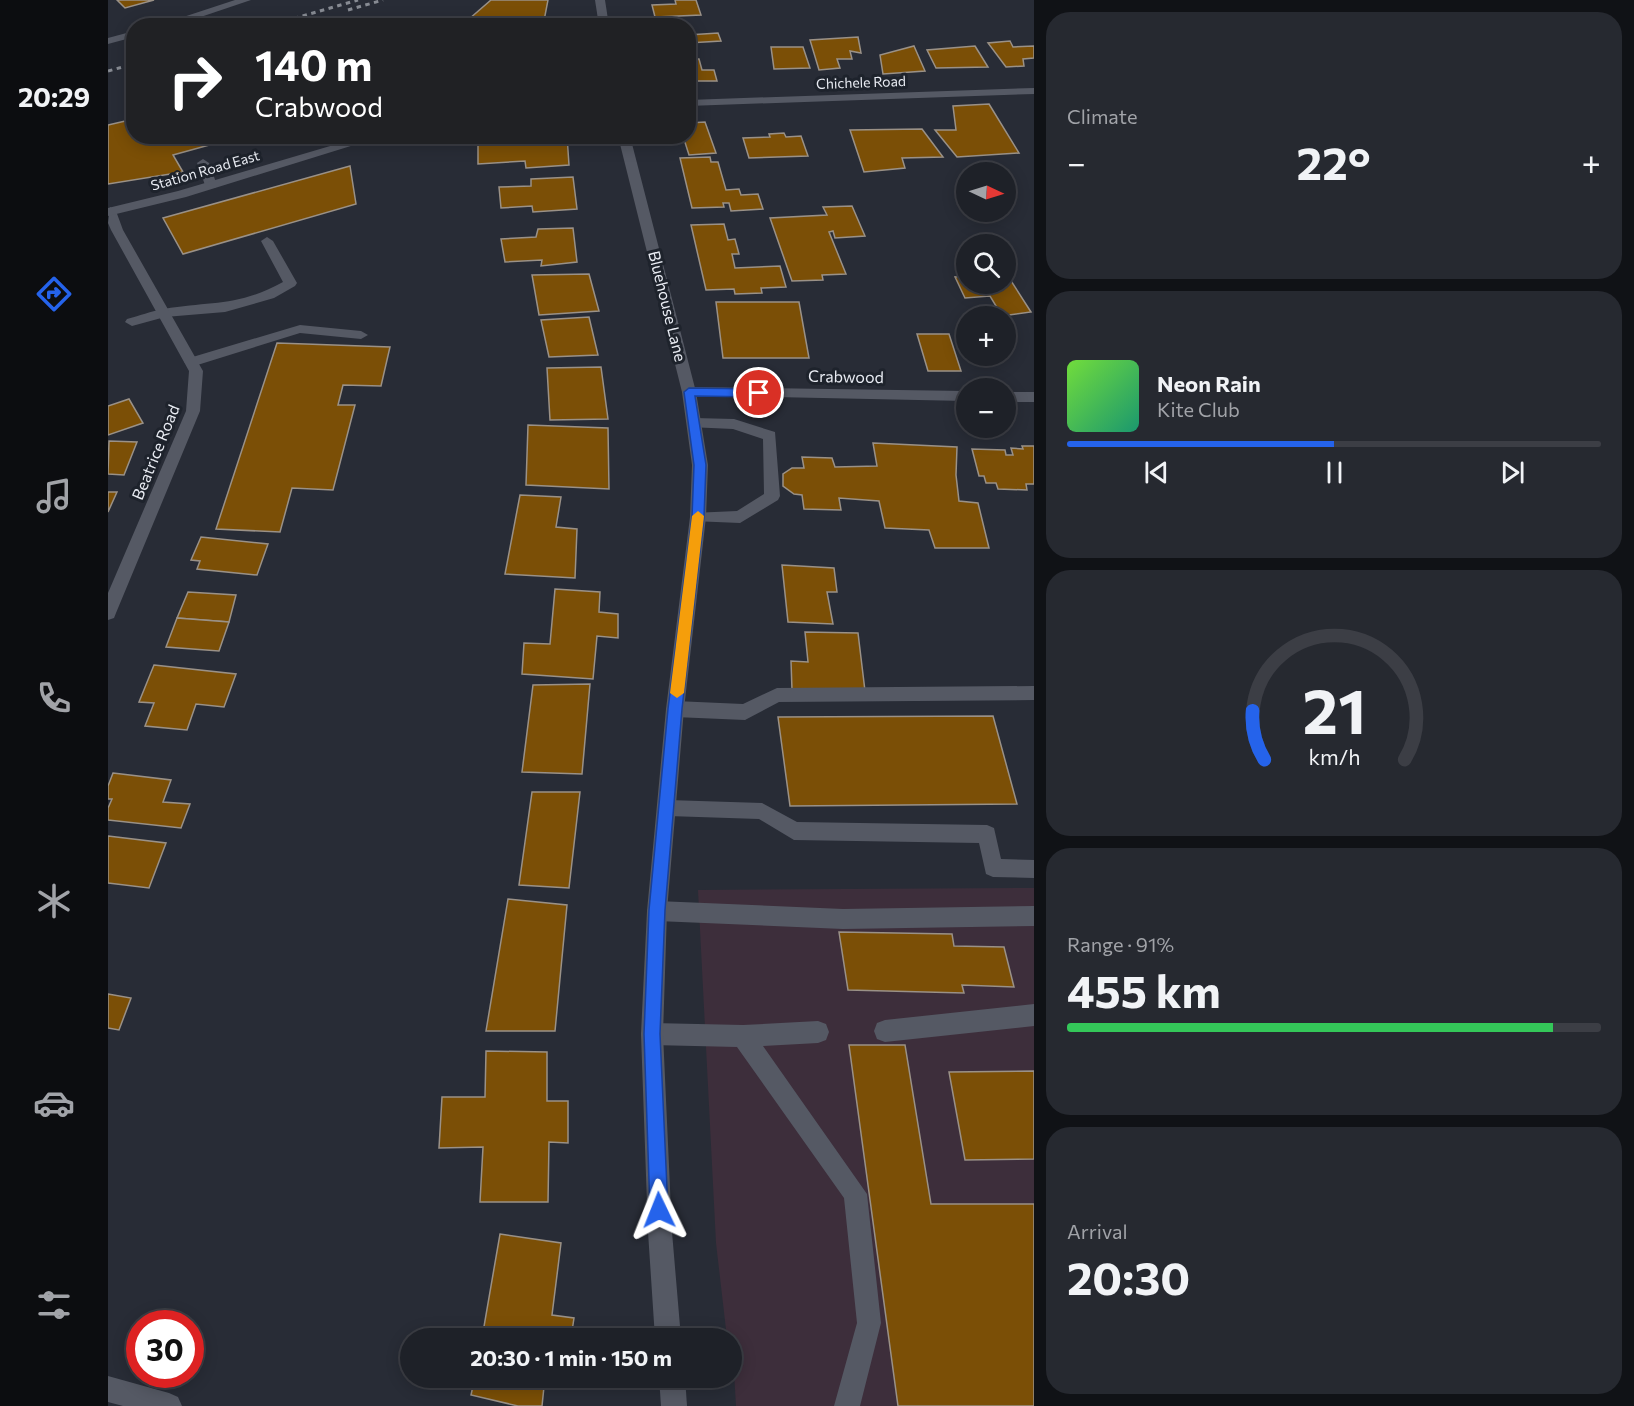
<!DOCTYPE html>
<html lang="en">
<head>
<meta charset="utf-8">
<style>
  body { margin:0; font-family:Commissioner,sans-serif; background:#262930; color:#f1f3f6; height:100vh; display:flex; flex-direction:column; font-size:22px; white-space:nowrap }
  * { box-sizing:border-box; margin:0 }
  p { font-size:20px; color:#a1a3a8 }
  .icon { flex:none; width:33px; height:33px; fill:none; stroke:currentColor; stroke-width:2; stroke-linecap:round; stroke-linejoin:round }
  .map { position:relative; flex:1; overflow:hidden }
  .sheet { display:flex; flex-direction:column; gap:12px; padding:12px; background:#101216; width:600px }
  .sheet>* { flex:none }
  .guide { position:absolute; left:18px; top:18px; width:570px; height:126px; border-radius:24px; box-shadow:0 3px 15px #0003,0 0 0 2px #3c3e45; background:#202124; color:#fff; overflow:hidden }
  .needle { width:39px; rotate:94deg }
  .fabs { position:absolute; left:848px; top:162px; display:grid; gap:12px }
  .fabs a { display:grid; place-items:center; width:60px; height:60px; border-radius:50%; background:#1e2128; box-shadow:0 3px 15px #0003,0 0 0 2px #3c3e45; font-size:30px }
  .speed { position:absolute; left:18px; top:1310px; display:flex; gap:12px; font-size:30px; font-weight:700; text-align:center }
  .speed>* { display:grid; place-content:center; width:78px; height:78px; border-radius:50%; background:#1e2128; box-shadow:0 3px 15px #0003,0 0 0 2px #3c3e45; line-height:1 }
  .speed .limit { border:9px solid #d22; background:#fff; color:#111 }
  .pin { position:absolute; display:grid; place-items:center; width:51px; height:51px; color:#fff; margin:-26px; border:3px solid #fff; border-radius:50%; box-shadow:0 2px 6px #0007 }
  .me { position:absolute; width:66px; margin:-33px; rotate:358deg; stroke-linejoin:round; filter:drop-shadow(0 0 4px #0008) }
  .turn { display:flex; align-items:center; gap:21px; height:126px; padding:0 30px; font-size:27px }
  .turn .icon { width:78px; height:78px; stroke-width:2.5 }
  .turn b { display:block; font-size:42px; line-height:51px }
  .big { font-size:45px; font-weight:700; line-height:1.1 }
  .sheet .tile { flex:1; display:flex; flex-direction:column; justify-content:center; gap:9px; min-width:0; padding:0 21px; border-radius:24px; background:#262930 }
  .sheet .dial { align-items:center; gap:0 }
  .dial svg { height:156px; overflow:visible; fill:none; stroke:#3c3e45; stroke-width:7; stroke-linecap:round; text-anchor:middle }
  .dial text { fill:#f1f3f6; stroke:none }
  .song { display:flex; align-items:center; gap:18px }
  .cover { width:72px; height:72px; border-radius:9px; background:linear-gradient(135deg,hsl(100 70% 55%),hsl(160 70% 35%)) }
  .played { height:6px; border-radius:3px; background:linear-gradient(90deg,#2563eb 50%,#3c3e45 50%) }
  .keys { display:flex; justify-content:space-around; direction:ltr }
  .heat { display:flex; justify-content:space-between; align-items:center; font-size:33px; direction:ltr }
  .charge { height:9px; border-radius:4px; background:linear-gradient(90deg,#34c759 91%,#3c3e45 0) }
  .trip { position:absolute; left:292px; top:1328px; width:342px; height:60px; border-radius:30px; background:#1e2128; box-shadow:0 3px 15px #0003,0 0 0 2px #3c3e45; font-weight:700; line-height:60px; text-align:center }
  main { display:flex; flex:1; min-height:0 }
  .dock { display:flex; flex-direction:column; width:108px; justify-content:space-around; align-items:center; background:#0c0d10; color:#a1a3a8 }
  .dock .icon { width:42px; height:42px }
  .dock .current { color:#2563eb }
  .dock b { font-size:27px; color:#f1f3f6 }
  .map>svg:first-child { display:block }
  .education { fill:#3d2e3b }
  .building { fill:#7b4f06; stroke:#9a9187; stroke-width:1.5 }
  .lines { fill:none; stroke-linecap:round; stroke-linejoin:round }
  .service { fill:#555964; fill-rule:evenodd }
  .minor { fill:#555964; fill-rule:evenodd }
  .tertiary { fill:#555964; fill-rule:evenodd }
  .rail { stroke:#878b93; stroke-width:3; stroke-dasharray:4.5 4.5; stroke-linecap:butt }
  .route { fill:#2563eb; stroke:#184099; stroke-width:1.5 }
  .slow { fill:#f59e0b }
  .labels { text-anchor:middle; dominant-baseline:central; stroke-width:6; stroke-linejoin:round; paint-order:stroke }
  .far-street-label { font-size:14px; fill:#e9ecf3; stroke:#1e232c }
  .street-label { font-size:16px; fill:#e9ecf3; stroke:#1e232c }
</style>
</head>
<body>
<main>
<nav class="dock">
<b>20:29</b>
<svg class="icon current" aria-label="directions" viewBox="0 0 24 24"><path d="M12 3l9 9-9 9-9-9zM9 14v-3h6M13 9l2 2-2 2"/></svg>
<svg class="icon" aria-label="music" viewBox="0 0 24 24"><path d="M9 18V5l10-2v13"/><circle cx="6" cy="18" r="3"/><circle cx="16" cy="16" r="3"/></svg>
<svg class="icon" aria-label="phone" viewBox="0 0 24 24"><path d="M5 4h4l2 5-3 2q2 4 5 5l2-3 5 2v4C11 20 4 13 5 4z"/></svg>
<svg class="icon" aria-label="climate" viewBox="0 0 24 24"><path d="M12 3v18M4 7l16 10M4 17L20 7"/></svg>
<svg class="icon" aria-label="car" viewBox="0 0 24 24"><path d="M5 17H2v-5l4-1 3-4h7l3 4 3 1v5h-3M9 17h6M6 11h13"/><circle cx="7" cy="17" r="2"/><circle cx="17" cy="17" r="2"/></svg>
<svg class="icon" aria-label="filters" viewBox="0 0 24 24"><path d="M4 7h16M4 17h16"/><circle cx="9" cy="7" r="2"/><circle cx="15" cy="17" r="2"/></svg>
</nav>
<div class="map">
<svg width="926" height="1406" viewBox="0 0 926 1406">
  <rect width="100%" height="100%" fill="#282c36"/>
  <!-- education -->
  <path class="education" d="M 926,888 L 926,1406 L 628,1406 L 624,1338 L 619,1338 L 608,1243 L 590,890 Z"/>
  <!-- building -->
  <g class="building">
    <path d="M 9,0 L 46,0 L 17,8 Z"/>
    <path d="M 383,0 L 440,0 L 435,26 L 353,26 Z"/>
    <path d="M 567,0 L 588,0 L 593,15 L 547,17 L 544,5 L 568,4 Z"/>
    <path d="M 575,21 L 577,26 L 553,26 L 552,22 Z"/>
    <path d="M 610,33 L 613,41 L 580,43 L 580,35 Z"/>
    <path d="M 750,37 L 753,53 L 742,51 L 744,59 L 729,59 L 732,68 L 711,70 L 702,40 Z"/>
    <path d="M 902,41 L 905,47 L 926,46 L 926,58 L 915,59 L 916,66 L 898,67 L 880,43 Z"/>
    <path d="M 806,46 L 817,71 L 775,74 L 772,55 Z"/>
    <path d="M 867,46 L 880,67 L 828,68 L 819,50 Z"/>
    <path d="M 663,47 L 695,47 L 702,68 L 666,69 Z"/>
    <path d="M 580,59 L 591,59 L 594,70 L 606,70 L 609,81 L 580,81 Z"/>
    <path d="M 881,104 L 911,153 L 849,157 L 827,130 L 848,130 L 845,106 Z"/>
    <path d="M 26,119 L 26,136 L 134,136 L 65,155 L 75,172 L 0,184 L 0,125 Z"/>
    <path d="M 597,122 L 608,153 L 581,155 L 575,136 L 580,136 L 580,123 Z"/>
    <path d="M 814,129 L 835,157 L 794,158 L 797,168 L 756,172 L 742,130 Z"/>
    <path d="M 676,133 L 678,137 L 693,136 L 700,156 L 641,158 L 635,138 L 662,137 L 661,134 Z"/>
    <path d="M 413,136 L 459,136 L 461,165 L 418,168 L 417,161 L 370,164 L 370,145 L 414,143 Z"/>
    <path d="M 602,157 L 603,162 L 610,162 L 618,190 L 631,189 L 633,195 L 650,194 L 655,209 L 623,211 L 621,203 L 615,203 L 616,207 L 584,208 L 572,158 Z"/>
    <path d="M 242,166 L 248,204 L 75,254 L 55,218 Z"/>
    <path d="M 465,177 L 469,209 L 425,212 L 424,206 L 393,208 L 391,187 L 423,186 L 423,179 Z"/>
    <path d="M 744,206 L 757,236 L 727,238 L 725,231 L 721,232 L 738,274 L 714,275 L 715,280 L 684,281 L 662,218 L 719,215 L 715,207 Z"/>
    <path d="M 616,224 L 620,240 L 627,239 L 631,254 L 624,254 L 627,268 L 672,266 L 678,287 L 653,288 L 654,293 L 627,294 L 626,289 L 598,290 L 583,225 Z"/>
    <path d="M 465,228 L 469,262 L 433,266 L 434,260 L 397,262 L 393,239 L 428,237 L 430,229 Z"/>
    <path d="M 898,273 L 923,312 L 894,316 L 882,296 L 857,298 L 847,277 L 858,276 L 858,284 L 897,284 Z"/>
    <path d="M 481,274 L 491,311 L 431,315 L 424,275 Z"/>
    <path d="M 608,302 L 691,302 L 701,358 L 615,358 Z"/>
    <path d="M 481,317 L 490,355 L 441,357 L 433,320 Z"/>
    <path d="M 809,334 L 841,334 L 853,371 L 820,371 Z"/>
    <path d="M 169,343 L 282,347 L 273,386 L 235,385 L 230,405 L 247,405 L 225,490 L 184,488 L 172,532 L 108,529 Z"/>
    <path d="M 493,367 L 500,419 L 442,420 L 439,368 Z"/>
    <path d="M 21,399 L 35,423 L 0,435 L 0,406 Z"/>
    <path d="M 420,425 L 500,428 L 501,489 L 418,485 Z"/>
    <path d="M 1,441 L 29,442 L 16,475 L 0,474 Z"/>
    <path d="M 765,443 L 849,447 L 848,475 L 851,501 L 870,503 L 881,548 L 827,548 L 821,530 L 777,528 L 771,501 L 731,498 L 733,510 L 696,509 L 694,495 L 686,494 L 675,486 L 675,474 L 684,468 L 696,468 L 694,457 L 724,458 L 727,467 L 769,466 Z"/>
    <path d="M 914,446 L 926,446 L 926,484 L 918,484 L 919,490 L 890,489 L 888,483 L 878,483 L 876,476 L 871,476 L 864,449 L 897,450 L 898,455 L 905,455 L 903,448 L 915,449 Z"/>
    <path d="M 0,492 L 9,492 L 0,512 Z"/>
    <path d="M 412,495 L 453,497 L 448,527 L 469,529 L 467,578 L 397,574 Z"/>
    <path d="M 93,537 L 160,544 L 149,575 L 89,569 L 92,561 L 83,560 Z"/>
    <path d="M 674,565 L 726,568 L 729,592 L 719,592 L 725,624 L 680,622 Z"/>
    <path d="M 447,589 L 492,592 L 491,612 L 510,614 L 510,638 L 489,636 L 485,679 L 414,674 L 416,643 L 442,644 Z"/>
    <path d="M 80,592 L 128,595 L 121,622 L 69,618 Z"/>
    <path d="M 69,618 L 121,622 L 111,651 L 58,647 Z"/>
    <path d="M 697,632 L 750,633 L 757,691 L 684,690 L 683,661 L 700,662 Z"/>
    <path d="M 46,665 L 128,674 L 116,707 L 88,704 L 79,730 L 37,726 L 46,703 L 31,702 Z"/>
    <path d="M 482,684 L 474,774 L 414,772 L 425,685 Z"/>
    <path d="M 885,716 L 909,804 L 682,806 L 670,717 Z"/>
    <path d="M 5,773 L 63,780 L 55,802 L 82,804 L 73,828 L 0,820 L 0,808 L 4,799 L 0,799 L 0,786 Z"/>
    <path d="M 424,792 L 472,792 L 461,888 L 411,885 Z"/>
    <path d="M 0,836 L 58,843 L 41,888 L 0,883 Z"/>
    <path d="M 400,899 L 459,905 L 447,1031 L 378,1031 Z"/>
    <path d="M 731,932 L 844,934 L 846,946 L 896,947 L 906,987 L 854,985 L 856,993 L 740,990 Z"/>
    <path d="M 0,994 L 23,998 L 11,1030 L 0,1028 Z"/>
    <path d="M 741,1045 L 797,1045 L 823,1204 L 926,1204 L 926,1406 L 790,1406 Z"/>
    <path d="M 378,1051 L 439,1052 L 439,1101 L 460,1101 L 460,1143 L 441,1142 L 440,1202 L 372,1202 L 375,1147 L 331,1148 L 334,1097 L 377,1097 Z"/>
    <path d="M 926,1071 L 926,1159 L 857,1160 L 841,1072 Z"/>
    <path d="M 392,1234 L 453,1243 L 444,1315 L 466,1318 L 463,1338 L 374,1338 Z"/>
    <path d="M 367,1377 L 437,1377 L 434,1406 L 410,1406 L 363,1395 Z"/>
  </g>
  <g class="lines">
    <!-- service -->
    <g class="service">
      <path d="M 95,159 L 101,163 L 109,185 L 107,188 L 97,185 L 89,163 Z"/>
      <path d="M 159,237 L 165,241 L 189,283 L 187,286 L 166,298 L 117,312 L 57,317 L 24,326 L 17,322 L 19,319 C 31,316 43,311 56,309 C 103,301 130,307 175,282 L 153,241 Z"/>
      <path d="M 192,325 L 253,331 L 260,335 L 253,339 L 192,333 L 83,367 L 76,362 L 78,359 Z"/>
      <path d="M 581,387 L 858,391 L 858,401 L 576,395 L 574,392 L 576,389 Z"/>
      <rect x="897" y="392" width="29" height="10"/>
      <path d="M 586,418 L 626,419 L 667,432 L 672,496 L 670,500 L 632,523 L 584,521 L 582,517 L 584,513 L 629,511 L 656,494 L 655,439 L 625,429 L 581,427 L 579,423 Z"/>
      <path d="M 926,686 L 926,700 L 671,702 L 637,720 L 567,717 L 561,714 L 558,709 L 561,704 L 567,701 L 635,704 L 669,688 Z"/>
      <path d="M 560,800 L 654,803 L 689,822 L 879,825 L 886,828 L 893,859 L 926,860 L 926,878 L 885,877 L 878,874 L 871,843 L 686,840 L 651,819 L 560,816 L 553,814 L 550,808 L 553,802 Z"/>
      <path d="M 549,901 L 735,909 L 926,906 L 926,926 L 735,929 L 549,921 L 542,918 L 539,911 L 542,904 Z"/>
      <path d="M 926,1004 L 926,1026 L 777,1042 L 769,1039 L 766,1031 L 769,1023 L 777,1020 Z"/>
      <path d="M 710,1021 L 718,1024 L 721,1032 L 718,1040 L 710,1043 L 655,1046 L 759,1194 L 773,1323 L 752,1406 L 726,1406 L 749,1323 L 736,1198 L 629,1047 L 544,1045 L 536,1042 L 533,1034 L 536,1026 L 544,1023 L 635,1025 Z"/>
    </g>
    <!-- minor -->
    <g class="minor">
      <path d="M 127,0 L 143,0 L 66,26 L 48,26 Z"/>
      <path d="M 26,31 L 26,37 L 0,44 L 0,38 Z"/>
      <path d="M 926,88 L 926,94 L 580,106 L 580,100 Z"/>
      <path d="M 510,136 L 522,136 L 588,392 L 600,465 L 598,517 L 576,709 L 559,911 L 555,1034 L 564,1232 L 573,1338 L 547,1338 L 540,1232 L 533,1034 L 539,911 L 558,709 L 582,517 L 584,465 L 574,392 Z"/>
      <path d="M 2,207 L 8,211 L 15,230 L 95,371 L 92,411 L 8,613 L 6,618 L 0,620 L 0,593 L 78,411 L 81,371 L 3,230 L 0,223 Z"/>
      <path d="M 0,1376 L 61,1393 L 70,1397 L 74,1406 L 15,1406 L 0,1402 Z"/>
      <path d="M 551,1377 L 577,1377 L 579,1406 L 553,1406 Z"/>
    </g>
    <!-- tertiary -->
    <g class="tertiary">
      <path d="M 487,0 L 497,0 L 501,26 L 491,26 Z"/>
      <path d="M 256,136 L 275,136 L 78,197 L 0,216 L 0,208 L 70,191 Z"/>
    </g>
    <!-- rail -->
    <g class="rail">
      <path d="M 240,10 L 275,0"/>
      <path d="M 160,26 L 250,0"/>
      <path d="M 0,71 L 26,64"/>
    </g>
  </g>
  <!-- route -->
  <path class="route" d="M 581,388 L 651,389 L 656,393 L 651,397 L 587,396 L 598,465 L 596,517 L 574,709 L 557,910 L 552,1034 L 560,1210 L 557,1216 L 551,1219 L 545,1216 L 542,1210 L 536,1034 L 541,910 L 560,709 L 584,517 L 586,465 L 576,392 Z"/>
  <!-- slow -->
  <path class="slow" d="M 590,511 L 596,516 L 576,693 L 569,698 L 562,693 L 584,516 Z"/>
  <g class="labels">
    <!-- far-street labels -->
    <g class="far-street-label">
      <text transform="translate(753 82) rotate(-2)">Chichele Road</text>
      <text transform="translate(97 170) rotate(-16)">Station Road East</text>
    </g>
    <!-- street labels -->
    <g class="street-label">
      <text transform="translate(560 306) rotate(76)">Bluehouse Lane</text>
      <text transform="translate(738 376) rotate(1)">Crabwood</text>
      <text transform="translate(47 452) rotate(-68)">Beatrice Road</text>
    </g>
  </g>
</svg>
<div class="fabs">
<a><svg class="needle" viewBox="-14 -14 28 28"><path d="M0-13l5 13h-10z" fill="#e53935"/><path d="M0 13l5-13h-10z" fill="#a1a3a8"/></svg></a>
<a><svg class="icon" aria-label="search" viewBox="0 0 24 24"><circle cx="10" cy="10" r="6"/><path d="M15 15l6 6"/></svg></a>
<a>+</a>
<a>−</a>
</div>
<div class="speed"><div class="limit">30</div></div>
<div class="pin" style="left:651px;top:393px;background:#d93025"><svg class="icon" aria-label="arrive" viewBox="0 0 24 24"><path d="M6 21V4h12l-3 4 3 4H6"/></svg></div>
<svg class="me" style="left:551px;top:1210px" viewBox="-20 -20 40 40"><path d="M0-17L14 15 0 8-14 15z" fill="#2563eb" stroke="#fff" stroke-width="4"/></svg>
<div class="trip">20:30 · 1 min · 150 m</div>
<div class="guide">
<div class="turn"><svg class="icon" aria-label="right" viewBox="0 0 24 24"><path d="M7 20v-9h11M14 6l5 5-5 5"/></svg><div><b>140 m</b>Crabwood</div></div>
</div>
</div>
<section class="sheet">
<div class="tile"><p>Climate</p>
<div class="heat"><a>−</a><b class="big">22°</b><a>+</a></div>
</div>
<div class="tile">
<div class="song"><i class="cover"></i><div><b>Neon Rain</b><p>Kite Club</p></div></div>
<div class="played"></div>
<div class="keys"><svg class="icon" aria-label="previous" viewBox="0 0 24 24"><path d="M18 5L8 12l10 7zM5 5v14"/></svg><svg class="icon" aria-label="pause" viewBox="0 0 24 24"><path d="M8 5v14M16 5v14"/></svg><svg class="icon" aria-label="next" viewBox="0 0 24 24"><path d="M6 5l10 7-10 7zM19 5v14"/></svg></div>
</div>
<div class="tile dial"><svg viewBox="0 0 100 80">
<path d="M14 69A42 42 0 1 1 86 69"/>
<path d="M14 69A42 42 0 0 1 8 44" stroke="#2563eb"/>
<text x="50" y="56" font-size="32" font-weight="700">21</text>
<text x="50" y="72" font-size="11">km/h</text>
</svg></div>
<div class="tile"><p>Range · 91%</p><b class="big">455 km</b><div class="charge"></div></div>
<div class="tile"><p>Arrival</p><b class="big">20:30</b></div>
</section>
</main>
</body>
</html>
